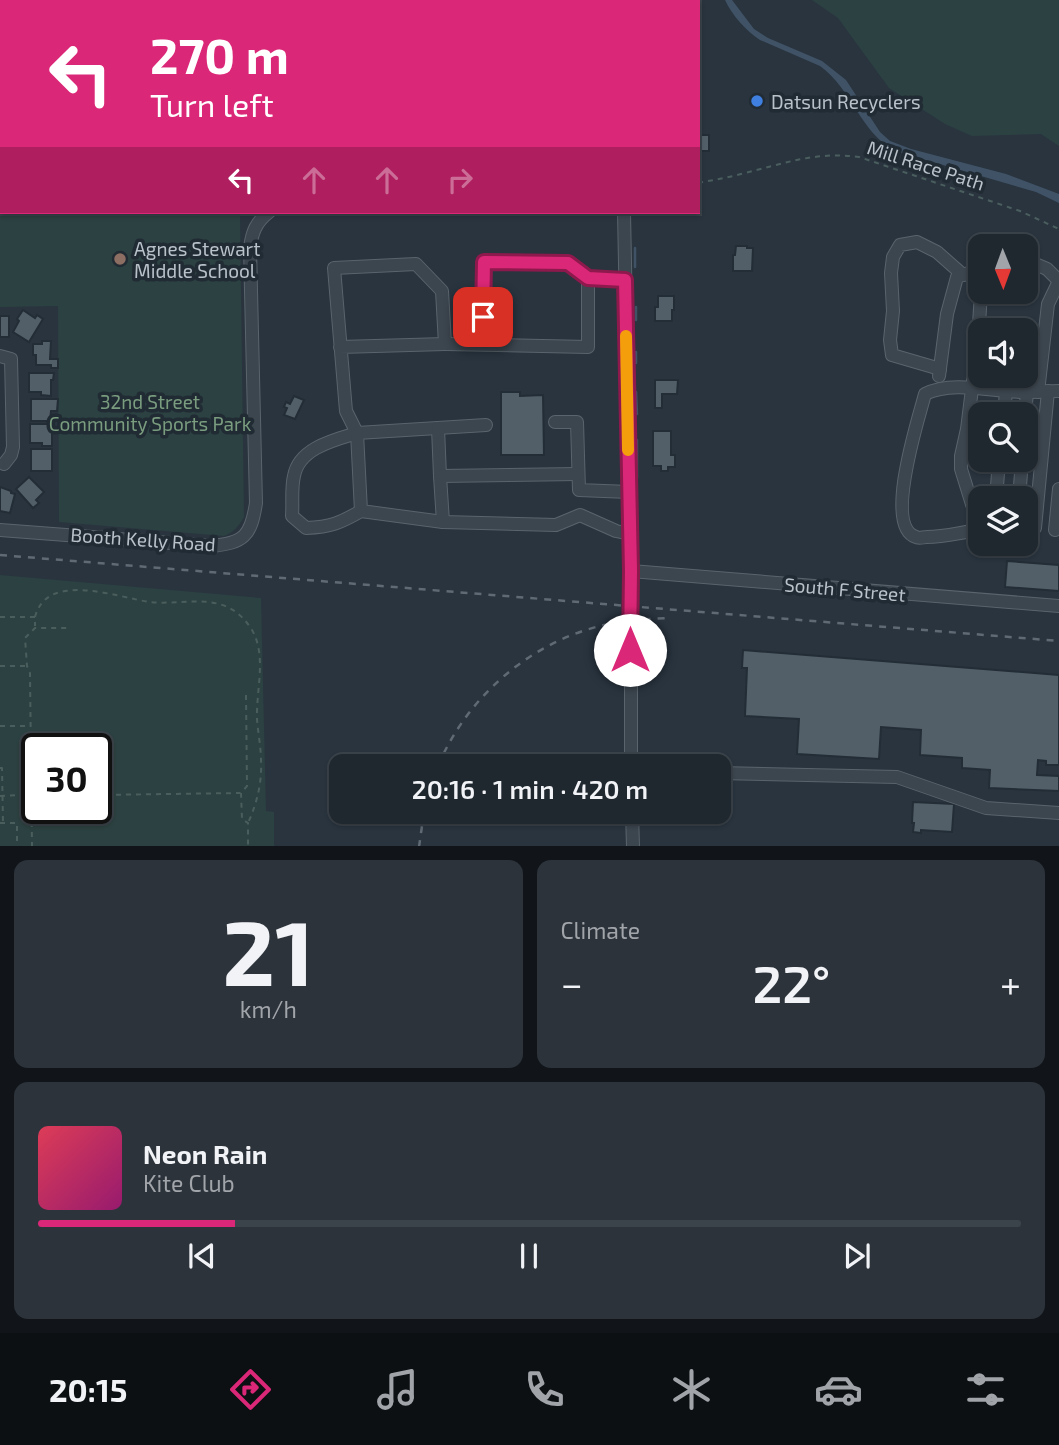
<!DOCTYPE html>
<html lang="en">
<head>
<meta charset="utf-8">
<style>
  body { margin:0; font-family:"Exo 2",sans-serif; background:#2c333b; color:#f1f3f6; height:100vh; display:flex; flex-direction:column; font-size:26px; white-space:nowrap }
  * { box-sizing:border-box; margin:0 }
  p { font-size:23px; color:#a1a5aa }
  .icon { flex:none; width:38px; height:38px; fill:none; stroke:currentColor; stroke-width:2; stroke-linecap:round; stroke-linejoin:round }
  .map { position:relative; height:846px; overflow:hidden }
  .sheet { display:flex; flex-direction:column; gap:14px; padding:14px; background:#11151a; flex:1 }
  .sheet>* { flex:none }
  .banner { position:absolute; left:0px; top:0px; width:700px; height:214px; box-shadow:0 2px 5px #0004,0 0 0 2px #3c444b; background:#db2777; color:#fff; overflow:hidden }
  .needle { width:46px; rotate:179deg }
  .buttons { position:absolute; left:968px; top:234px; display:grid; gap:14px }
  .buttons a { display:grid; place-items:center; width:70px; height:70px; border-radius:14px; background:#1f272f; box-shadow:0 2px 5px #0004,0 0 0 2px #3c444b; font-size:35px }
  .speed { position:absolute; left:21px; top:733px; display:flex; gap:14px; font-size:35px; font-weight:700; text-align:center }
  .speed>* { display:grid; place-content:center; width:91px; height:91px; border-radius:50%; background:#1f272f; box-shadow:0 2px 5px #0004,0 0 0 2px #3c444b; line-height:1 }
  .speed .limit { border:4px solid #111; border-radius:10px; background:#fff; color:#111 }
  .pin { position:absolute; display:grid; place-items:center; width:60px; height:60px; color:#fff; margin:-30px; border-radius:14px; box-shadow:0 4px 10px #0006 }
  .me { position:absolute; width:77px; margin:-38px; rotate:0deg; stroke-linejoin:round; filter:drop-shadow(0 0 5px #0008) }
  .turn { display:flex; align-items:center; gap:24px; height:147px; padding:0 35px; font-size:32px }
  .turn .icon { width:91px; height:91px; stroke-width:2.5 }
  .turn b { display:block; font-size:49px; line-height:60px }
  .lanes { display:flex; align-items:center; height:66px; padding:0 35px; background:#0003; justify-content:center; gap:35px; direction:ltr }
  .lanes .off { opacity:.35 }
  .big { font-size:52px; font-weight:600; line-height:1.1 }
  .sheet .tile { flex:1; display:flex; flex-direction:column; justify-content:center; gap:10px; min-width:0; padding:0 24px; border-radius:14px; background:#2c333b }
  .sheet .dial { align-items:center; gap:0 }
  .dial b { font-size:91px; line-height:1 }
  .song { display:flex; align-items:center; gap:21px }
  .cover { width:84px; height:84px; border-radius:10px; background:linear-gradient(135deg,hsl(350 70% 55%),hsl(320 70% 35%)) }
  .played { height:7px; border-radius:4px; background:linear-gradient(90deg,#db2777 20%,#3c444b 20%) }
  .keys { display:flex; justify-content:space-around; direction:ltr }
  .heat { display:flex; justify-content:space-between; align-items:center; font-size:38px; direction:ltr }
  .sheet .tiles { flex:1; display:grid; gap:14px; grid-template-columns:1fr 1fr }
  .tile:last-child { grid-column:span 2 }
  .trip { position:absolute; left:329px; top:754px; width:402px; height:70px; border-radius:14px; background:#1f272f; box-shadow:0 2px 5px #0004,0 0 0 2px #3c444b; font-weight:600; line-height:70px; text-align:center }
  .dock { display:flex; height:112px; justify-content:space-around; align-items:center; background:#0c1013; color:#a1a5aa }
  .dock .icon { width:49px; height:49px }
  .dock .on { color:#db2777 }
  .dock b { font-size:32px; color:#f1f3f6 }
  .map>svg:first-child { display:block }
  .green { fill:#2c4141; fill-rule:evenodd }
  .water { fill:#405366 }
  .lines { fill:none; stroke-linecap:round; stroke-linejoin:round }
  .stream { stroke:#405366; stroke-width:2.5 }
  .building { fill:#525f69; stroke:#232d36; stroke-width:2 }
  .minor-casing { stroke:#5a646c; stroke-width:14 }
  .path { stroke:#4b5e5e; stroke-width:2; stroke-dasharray:5 5; stroke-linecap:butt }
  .minor { stroke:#3c464f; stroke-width:12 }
  .rail { stroke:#5f6a75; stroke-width:2.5; stroke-dasharray:7 7; stroke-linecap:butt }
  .route-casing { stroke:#8e194d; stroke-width:18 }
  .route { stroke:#db2777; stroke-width:12 }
  .slow { stroke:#f59e0b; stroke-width:12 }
  .shop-dot { fill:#3f7fe0; stroke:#212b34; stroke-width:2.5 }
  .education-dot { fill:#8d6e63; stroke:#212b34; stroke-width:2.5 }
  .labels { text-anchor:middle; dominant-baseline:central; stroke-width:7; stroke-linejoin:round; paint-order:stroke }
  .poi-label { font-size:19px; fill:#b9c1c9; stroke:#212b34; text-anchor:start }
  .street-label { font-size:19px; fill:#b9c1c9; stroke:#212b34 }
  .park-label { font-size:19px; fill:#7a9d7f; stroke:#212b34 }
</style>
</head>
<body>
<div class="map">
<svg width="1059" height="847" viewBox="0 0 1059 847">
  <rect width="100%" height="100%" fill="#29343f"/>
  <!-- green -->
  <g class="green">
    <path d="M 812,0 L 1059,0 L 1059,146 L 1041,134 L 972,136 L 945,124 L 889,88 L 838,18 Z"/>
    <path d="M 0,208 L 2,208 L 2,212 L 240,212 L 244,517 C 238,527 234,532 224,536 L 59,522 L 58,306 L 0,307 Z"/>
    <path d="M 0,575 L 261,598 L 266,811 L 274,812 L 274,846 L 0,846 ZM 37,749 L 96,749 L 96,808 L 37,808 Z"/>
  </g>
  <!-- water -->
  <path class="water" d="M 725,0 L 732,0 L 754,29 L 768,38 L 822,61 L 846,80 L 880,132 L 890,141 L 911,149 L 1006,174 L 1059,194 L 1059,203 L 1036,192 L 895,151 C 860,132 852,89 820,66 L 760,40 C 746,31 732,15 725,0 Z"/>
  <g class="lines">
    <!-- stream -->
    <g class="stream">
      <path d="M 635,248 L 635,267"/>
      <path d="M 636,307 L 636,320"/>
      <path d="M 636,352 L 636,363"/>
      <path d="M 636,392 L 637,414"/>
      <path d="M 637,440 L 637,478"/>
    </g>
  </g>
  <!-- building -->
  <g class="building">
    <rect x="699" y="135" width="10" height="16"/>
    <path d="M 736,246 L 747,246 L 747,248 L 753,248 L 752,271 L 733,271 L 733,255 L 735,255 Z"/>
    <path d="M 658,296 L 674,296 L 674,310 L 672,310 L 672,321 L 655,321 L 655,307 L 658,307 Z"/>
    <path d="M 23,310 L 35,318 L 37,315 L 43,319 L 29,342 L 13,332 L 19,321 L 17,319 Z"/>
    <rect x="0" y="316" width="9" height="21"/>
    <path d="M 42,341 L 51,341 L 50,359 L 58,359 L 58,368 L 51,368 L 51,365 L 36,365 L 36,355 L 33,355 L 33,344 L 42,344 Z"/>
    <path d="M 29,373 L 54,373 L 53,380 L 51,380 L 51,396 L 41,395 L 41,392 L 29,392 Z"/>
    <path d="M 655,380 L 678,380 L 677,394 L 662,394 L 662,408 L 655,408 Z"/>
    <path d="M 501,392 L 520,392 L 520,396 L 543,395 L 544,455 L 501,455 Z"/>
    <path d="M 294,396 L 304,400 L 295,419 L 284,415 L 287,408 L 284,407 L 286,402 L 290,404 Z"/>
    <path d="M 31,399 L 58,399 L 57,411 L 51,411 L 50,421 L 31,421 Z"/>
    <path d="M 30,424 L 52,424 L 52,446 L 42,446 L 42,443 L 30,443 Z"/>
    <path d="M 653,431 L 671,431 L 671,455 L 675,455 L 675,467 L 668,467 L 668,471 L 661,471 L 661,466 L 653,466 Z"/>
    <rect x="31" y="449" width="21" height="22"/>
    <path d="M 29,477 L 44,492 L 36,500 L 39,503 L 33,508 L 16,489 Z"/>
    <path d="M 0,487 L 11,491 L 11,493 L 15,494 L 10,513 L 0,511 Z"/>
    <path d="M 1007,561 L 1059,565 L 1059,591 L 1005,587 Z"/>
    <path d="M 743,650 L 1059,675 L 1059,765 L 1046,765 L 1046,761 L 1038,760 L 1037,775 L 1059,776 L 1059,791 L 989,788 L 990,770 L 962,768 L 962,758 L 920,755 L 921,730 L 881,727 L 879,759 L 797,754 L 799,719 L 745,716 L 747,668 L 742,668 Z"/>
    <path d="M 913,802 L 954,804 L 952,832 L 921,830 L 921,833 L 913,832 L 914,823 L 912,823 Z"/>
  </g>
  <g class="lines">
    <defs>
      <g id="minor">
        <path d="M 621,0 L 621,2"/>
        <path d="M 0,76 L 2,79"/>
        <path d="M 0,205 L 2,205"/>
        <path d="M 624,212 L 631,571 L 631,766"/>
        <path d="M 1026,260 L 1047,269 L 1059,281"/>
        <path d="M 588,278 L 625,280"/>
        <path d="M 445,344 L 588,347 L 588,278 L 568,263 L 484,263 L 483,344"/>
        <path d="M 340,347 L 445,344 L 442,291 L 416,264 L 334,268 L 346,411 L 357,433 C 334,440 299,448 294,476 C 291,488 293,503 292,516 L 306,528 C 331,527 340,523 361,511"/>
        <path d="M 0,356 L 11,359 L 13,447 L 11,455 L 4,464"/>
        <path d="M 940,369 L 892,355 L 890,340 L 893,311 L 891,273 L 893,257 L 900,245 L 917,242 L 937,252 L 963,275"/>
        <path d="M 939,376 L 947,314 L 957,277 L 980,269"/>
        <path d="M 1038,392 L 1048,304 L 1059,281"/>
        <path d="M 1004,415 L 1006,391"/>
        <path d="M 1025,415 L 1027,392"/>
        <path d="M 555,422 L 577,422 L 579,490 L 629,492"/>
        <path d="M 486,425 L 357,433 L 361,511 L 443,522 L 556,525 L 580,515 L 616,531 L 630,534"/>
        <path d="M 438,428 L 440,476"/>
        <path d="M 996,499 L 999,460"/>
        <path d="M 1019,499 L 1022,460"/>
        <path d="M 443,522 L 440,476 L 578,474"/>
        <path d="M 1035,528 L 1048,391"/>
        <path d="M 0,530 L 211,546 C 244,543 251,536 256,503 L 250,248 C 252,232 256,222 269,212"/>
        <path d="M 980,530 C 962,532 945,537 927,537 C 923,537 919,539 916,537 C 883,527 919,417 925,394 C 953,380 994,392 1025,392 C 1036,392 1048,391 1059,391"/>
        <path d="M 980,530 L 961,469 L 961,456 L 967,429 L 978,341 L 981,292"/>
        <path d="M 1055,530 L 1059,489"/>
        <path d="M 631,571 L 1059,606"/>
        <path d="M 719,773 L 897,777 L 986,808 L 1059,813"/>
        <path d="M 632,812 L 633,847"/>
      </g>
    </defs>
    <!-- minor casing -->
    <use href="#minor" class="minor-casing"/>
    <!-- path -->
    <g class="path">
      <path d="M 177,0 L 180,2"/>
      <path d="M 698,183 C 713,180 727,178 741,174 C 783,164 815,151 859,157 L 1020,211 L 1059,229"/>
      <path d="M 0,617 L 35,617 L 35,626"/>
      <path d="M 35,617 C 47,570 119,598 150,602 C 187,606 226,588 252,630 C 267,656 256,690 257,719 C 258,733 261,747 261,761 C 262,783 257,803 248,823"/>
      <path d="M 0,666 L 26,666"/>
      <path d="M 246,695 L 247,786 L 241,793 L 242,819 L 248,823 L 248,847"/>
      <path d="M 0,726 L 30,726"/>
      <path d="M 0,768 L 2,768 L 3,823"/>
      <path d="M 96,795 L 240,793"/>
      <path d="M 0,796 L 18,795"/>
      <path d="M 0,823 L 17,823 L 17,847"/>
      <path d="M 32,847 L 30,673 L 27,666 L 25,638 L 35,628 L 68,628"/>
    </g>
    <!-- minor -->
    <use href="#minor" class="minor"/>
    <!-- rail -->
    <g class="rail">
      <path d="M 0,555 L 1059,641"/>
      <path d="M 438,766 C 467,697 530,642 604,625 C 625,620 646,619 668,618"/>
      <path d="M 419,847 L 424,812"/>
    </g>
  </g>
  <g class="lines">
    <defs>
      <path id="route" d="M 483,317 L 484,262 L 568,263 L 588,278 L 625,280 L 631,571 L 630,650"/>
    </defs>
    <!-- route casing -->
    <use href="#route" class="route-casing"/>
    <!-- route -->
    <use href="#route" class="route"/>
    <!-- slow -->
    <path class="slow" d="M 626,336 L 628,450"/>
  </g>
  <!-- markers -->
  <circle class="shop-dot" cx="757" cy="101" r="7"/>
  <circle class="education-dot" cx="120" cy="259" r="7"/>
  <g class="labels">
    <!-- poi labels -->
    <g class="poi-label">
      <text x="771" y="101">Datsun Recyclers</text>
      <text x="134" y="248">Agnes Stewart<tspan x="134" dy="22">Middle School</tspan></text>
    </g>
    <!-- street labels -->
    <g class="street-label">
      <text transform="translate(926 165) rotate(18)">Mill Race Path</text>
      <text transform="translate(143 539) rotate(4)">Booth Kelly Road</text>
      <text transform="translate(845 589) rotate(5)">South F Street</text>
    </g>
    <!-- park labels -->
    <g class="park-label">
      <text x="150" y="401">32nd Street<tspan x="150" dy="22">Community Sports Park</tspan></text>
    </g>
  </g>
</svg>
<div class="buttons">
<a><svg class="needle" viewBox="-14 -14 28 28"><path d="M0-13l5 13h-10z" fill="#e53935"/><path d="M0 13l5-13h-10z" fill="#a1a5aa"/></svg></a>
<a><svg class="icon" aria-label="sound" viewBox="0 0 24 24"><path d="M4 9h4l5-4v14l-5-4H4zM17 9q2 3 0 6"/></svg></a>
<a><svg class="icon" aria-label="search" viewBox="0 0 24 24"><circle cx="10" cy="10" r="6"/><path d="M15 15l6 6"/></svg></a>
<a><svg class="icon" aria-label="layers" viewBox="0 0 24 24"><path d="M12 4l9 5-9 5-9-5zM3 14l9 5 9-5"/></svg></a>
</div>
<div class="speed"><div class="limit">30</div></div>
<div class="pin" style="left:483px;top:317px;background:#d93025"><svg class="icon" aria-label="arrive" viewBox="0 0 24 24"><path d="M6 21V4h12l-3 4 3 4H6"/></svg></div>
<svg class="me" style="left:630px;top:650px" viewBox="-20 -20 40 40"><circle r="19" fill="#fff"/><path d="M0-13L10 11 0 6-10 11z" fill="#db2777"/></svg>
<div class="trip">20:16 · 1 min · 420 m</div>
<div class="banner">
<div class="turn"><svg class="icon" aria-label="left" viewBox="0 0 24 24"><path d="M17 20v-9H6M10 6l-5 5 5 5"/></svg><div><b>270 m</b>Turn left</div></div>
<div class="lanes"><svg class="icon" aria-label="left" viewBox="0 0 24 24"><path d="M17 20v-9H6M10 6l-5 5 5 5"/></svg><svg class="icon off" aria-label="ahead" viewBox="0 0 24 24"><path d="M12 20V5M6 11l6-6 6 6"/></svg><svg class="icon off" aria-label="ahead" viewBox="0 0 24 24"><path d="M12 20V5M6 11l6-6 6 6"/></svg><svg class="icon off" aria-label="right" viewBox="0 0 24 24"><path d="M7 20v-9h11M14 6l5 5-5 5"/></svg></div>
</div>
</div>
<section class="sheet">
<div class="tiles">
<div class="tile dial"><b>21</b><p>km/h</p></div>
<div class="tile"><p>Climate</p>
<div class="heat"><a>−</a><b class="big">22°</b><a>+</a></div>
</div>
<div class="tile">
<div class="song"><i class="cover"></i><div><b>Neon Rain</b><p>Kite Club</p></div></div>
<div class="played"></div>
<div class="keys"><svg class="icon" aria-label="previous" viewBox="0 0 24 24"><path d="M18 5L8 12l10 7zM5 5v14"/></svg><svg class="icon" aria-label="pause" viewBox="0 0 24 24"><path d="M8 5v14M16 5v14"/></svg><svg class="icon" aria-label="next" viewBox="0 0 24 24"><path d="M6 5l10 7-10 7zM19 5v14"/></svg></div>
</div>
</div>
</section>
<nav class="dock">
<b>20:15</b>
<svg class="icon on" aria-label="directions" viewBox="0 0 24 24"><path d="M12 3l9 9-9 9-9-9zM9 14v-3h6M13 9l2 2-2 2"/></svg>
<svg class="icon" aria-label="music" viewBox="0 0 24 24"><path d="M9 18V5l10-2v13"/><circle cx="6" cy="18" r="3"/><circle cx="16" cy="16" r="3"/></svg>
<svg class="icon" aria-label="phone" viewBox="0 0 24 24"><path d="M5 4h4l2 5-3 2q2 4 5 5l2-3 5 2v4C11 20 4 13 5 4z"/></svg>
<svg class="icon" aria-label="climate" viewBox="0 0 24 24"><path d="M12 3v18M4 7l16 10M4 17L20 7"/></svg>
<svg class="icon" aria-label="car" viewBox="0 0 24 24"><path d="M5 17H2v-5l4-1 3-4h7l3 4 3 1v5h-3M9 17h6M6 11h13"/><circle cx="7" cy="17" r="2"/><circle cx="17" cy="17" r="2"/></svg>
<svg class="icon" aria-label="filters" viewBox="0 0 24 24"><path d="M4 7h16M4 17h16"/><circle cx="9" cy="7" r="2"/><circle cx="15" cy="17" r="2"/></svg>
</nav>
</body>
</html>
